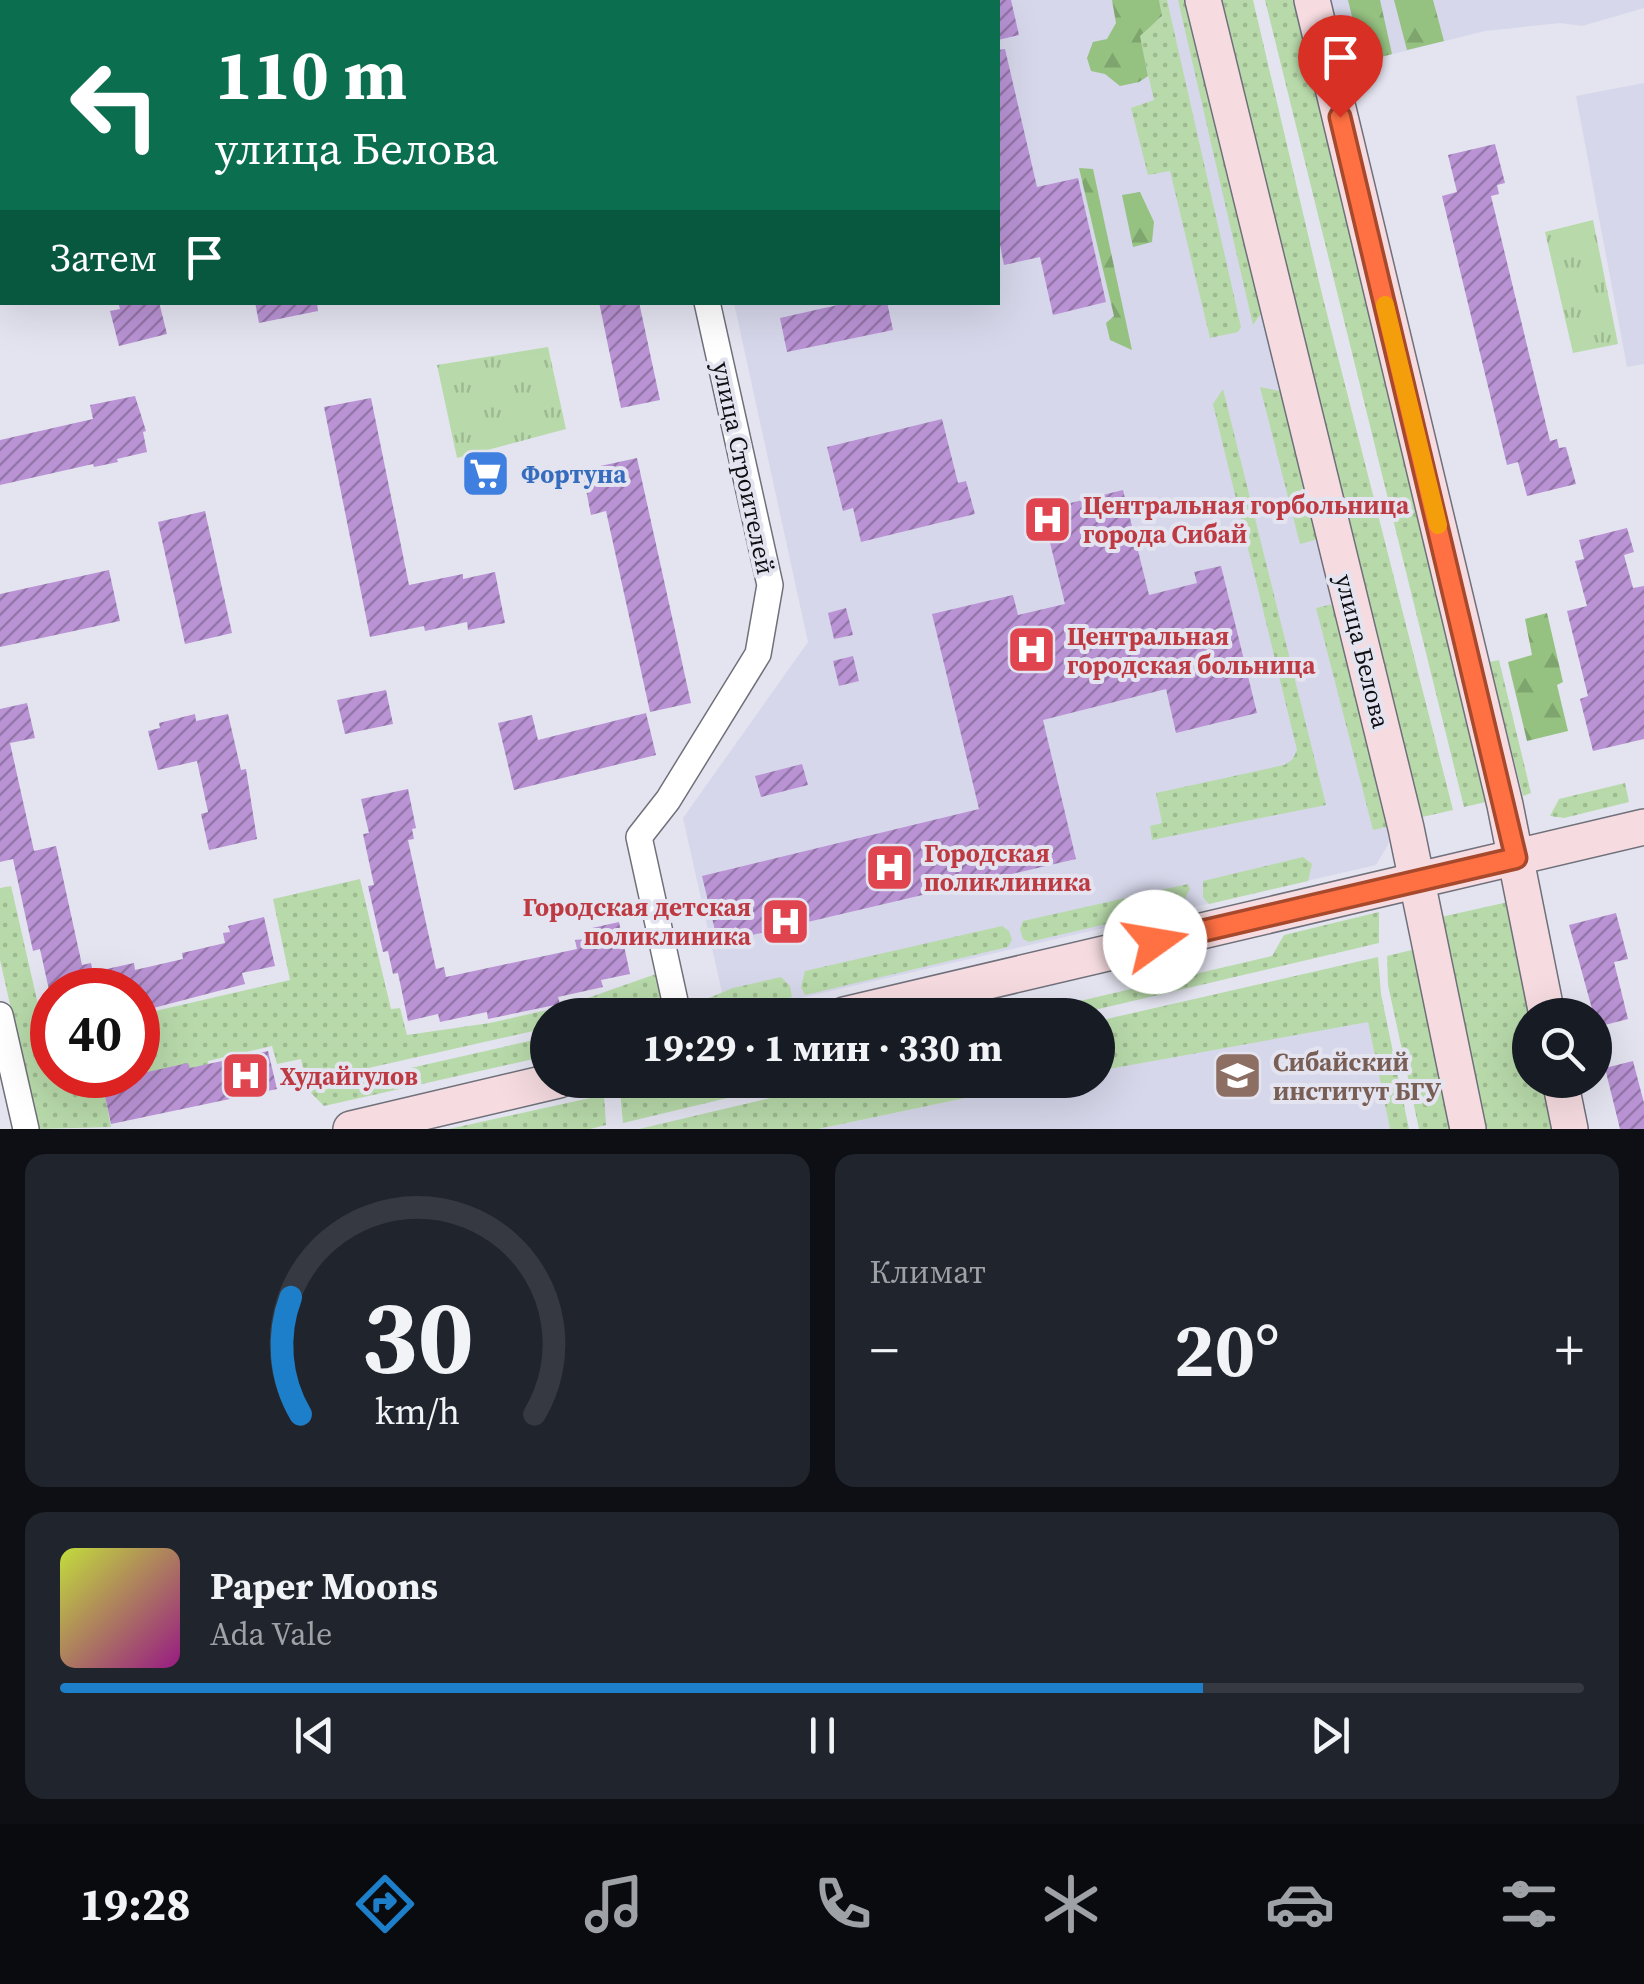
<!DOCTYPE html>
<html lang="ru">
<head>
<meta charset="utf-8">
<style>
  body { margin:0; font-family:"Source Serif 4",serif; background:#20242c; color:#f1f3f6; height:100vh; display:flex; flex-direction:column; font-size:38px; white-space:nowrap }
  * { box-sizing:border-box; margin:0 }
  p { font-size:32px; color:#9ea1a6 }
  .icon { flex:none; width:55px; height:55px; fill:none; stroke:currentColor; stroke-width:2; stroke-linecap:round; stroke-linejoin:round }
  .map { position:relative; height:1129px; overflow:hidden }
  .details { display:flex; flex-direction:column; gap:25px; padding:25px; background:#0d0f14; flex:1 }
  .details>* { flex:none }
  .hud { position:absolute; left:0px; top:0px; width:1000px; height:305px; box-shadow:0 10px 40px #0002; background:#0b6e4f; color:#fff; overflow:hidden }
  .controls { position:absolute; left:1512px; top:998px; display:grid; gap:20px }
  .controls a { display:grid; place-items:center; width:100px; height:100px; border-radius:50%; background:#171b24; box-shadow:0 10px 40px #0002; font-size:50px }
  .speed { position:absolute; left:30px; top:968px; display:flex; gap:20px; font-size:50px; font-weight:700; text-align:center }
  .speed>* { display:grid; place-content:center; width:130px; height:130px; border-radius:50%; background:#171b24; box-shadow:0 10px 40px #0002; line-height:1 }
  .speed .limit { border:15px solid #d22; background:#fff; color:#111 }
  .pin { position:absolute; display:grid; place-items:center; width:85px; height:85px; color:#fff; margin:-102px -42px; border-radius:50% 50% 50% 0; rotate:-45deg; box-shadow:0 0 10px #0007 }
  .pin .icon { rotate:45deg }
  .me { position:absolute; width:110px; margin:-55px; rotate:77deg; stroke-linejoin:round; filter:drop-shadow(0 0 8px #0008) }
  .turn { display:flex; align-items:center; gap:35px; height:210px; padding:0 50px; font-size:45px }
  .turn .icon { width:130px; height:130px; stroke-width:2.5 }
  .turn b { display:block; font-size:70px; line-height:85px }
  .then { display:flex; align-items:center; height:95px; padding:0 50px; background:#0003; gap:20px; font-size:38px }
  .big { font-size:75px; font-weight:700; line-height:1.1 }
  .details .tile { flex:1; display:flex; flex-direction:column; justify-content:center; gap:15px; min-width:0; padding:0 35px; border-radius:20px; background:#20242c }
  .details .dial { align-items:center; gap:0 }
  .dial svg { height:260px; overflow:visible; fill:none; stroke:#363941; stroke-width:7; stroke-linecap:round; text-anchor:middle }
  .dial text { fill:#f1f3f6; stroke:none }
  .song { display:flex; align-items:center; gap:30px }
  .cover { width:120px; height:120px; border-radius:15px; background:linear-gradient(135deg,hsl(70 70% 55%),hsl(310 70% 35%)) }
  .played { height:10px; border-radius:5px; background:linear-gradient(90deg,#1d7eca 75%,#363941 75%) }
  .keys { display:flex; justify-content:space-around; direction:ltr }
  .heat { display:flex; justify-content:space-between; align-items:center; font-size:55px; direction:ltr }
  .details .tiles { flex:1; display:grid; gap:25px; grid-template-columns:1fr 1fr }
  .tile:last-child { grid-column:span 2 }
  .trip { position:absolute; left:530px; top:998px; width:585px; height:100px; border-radius:50px; background:#171b24; box-shadow:0 10px 40px #0002; font-weight:700; line-height:100px; text-align:center }
  .menu { display:flex; height:160px; justify-content:space-around; align-items:center; background:#090b0e; color:#9ea1a6 }
  .menu .icon { width:70px; height:70px }
  .menu .current { color:#1d7eca }
  .menu b { font-size:45px; color:#f1f3f6 }
  .map>svg:first-child { display:block }
  .built { fill:#d6d7ea }
  .grass { fill:url(#grass-dots) }
  .forest { fill:url(#forest-firs) }
  .park { fill:url(#park-tufts) }
  .building { fill:url(#building-hatch) }
  .lines { fill:none; stroke-linecap:round; stroke-linejoin:round }
  .street-casing { stroke:#6f707a; stroke-width:28 }
  .secondary-casing { stroke:#6f707a; stroke-width:38 }
  .street { stroke:#fff; stroke-width:25 }
  .secondary { stroke:#f6dce1; stroke-width:35 }
  .route-casing { stroke:#a6492c; stroke-width:25 }
  .route { stroke:#ff7043; stroke-width:18 }
  .slow { stroke:#f59e0b; stroke-width:18 }
  .labels { text-anchor:middle; dominant-baseline:central; stroke-width:8; stroke-linejoin:round; paint-order:stroke }
  .street-label { font-size:25px; fill:#0e0e12; stroke:#e3e4f0 }
  .shop-label { font-size:25px; font-weight:bold; fill:#366cbe; stroke:#e3e4f0; text-anchor:start }
  .health-label { font-size:25px; font-weight:bold; fill:#be3a42; stroke:#e3e4f0; text-anchor:start }
  .education-label { font-size:25px; font-weight:bold; fill:#785e54; stroke:#e3e4f0; text-anchor:start }
</style>
</head>
<body>
<div class="map">
<svg width="1644" height="1129" viewBox="0 0 1644 1129">
  <defs>
    <pattern id="grass-dots" width="8" height="8" patternUnits="userSpaceOnUse" patternTransform="scale(2.5)"><rect width="8" height="8" fill="#b8daaa"/><path d="M2 2h.1M6 6h.1" fill="none" stroke="#9dba91" stroke-width="1.8" stroke-linecap="round"/></pattern>
    <pattern id="forest-firs" width="22" height="20" patternUnits="userSpaceOnUse" patternTransform="scale(2.5)"><rect width="22" height="20" fill="#95c181"/><path d="M5 1l3.5 6h-7zM16 11l3.5 6h-7z" fill="#7fa56e"/></pattern>
    <pattern id="park-tufts" width="24" height="20" patternUnits="userSpaceOnUse" patternTransform="scale(2.5)"><rect width="24" height="20" fill="#b8daaa"/><path d="M3 7l-1-3M5 7V3M7 7l1-3M15 17l-1-3M17 17v-4M19 17l1-3" fill="none" stroke="#9dba91"/></pattern>
    <pattern id="building-hatch" width="6" height="6" patternUnits="userSpaceOnUse" patternTransform="scale(2.5)"><rect width="6" height="6" fill="#b993d4"/><path d="M-1 1l2-2M0 6l6-6M5 7l2-2" fill="none" stroke="#9576ab"/></pattern>
  </defs>
  <rect width="100%" height="100%" fill="#e3e4f0"/>
  <!-- built -->
  <g class="built">
    <path d="M 667,0 L 1187,0 L 1391,832 L 1388,845 L 1376,865 L 727,1015 L 683,818 L 808,642 L 734,303 L 998,302 L 998,2 Z"/>
    <path d="M 1329,0 L 1644,0 L 1644,8 L 1582,26 L 1560,23 L 1485,31 L 1345,66 Z"/>
    <path d="M 1644,83 L 1644,364 L 1627,367 L 1576,96 Z"/>
    <path d="M 1368,1021 L 1390,1129 L 818,1129 L 1052,1080 L 1098,1080 L 1098,1071 Z"/>
  </g>
  <!-- grass -->
  <g class="grass">
    <path d="M 1159,0 L 1167,0 L 1241,327 L 1238,332 L 1210,338 L 1170,171 L 1148,175 L 1131,108 L 1154,100 L 1139,35 L 1162,17 Z"/>
    <path d="M 1178,0 L 1189,0 L 1262,312 L 1253,325 Z"/>
    <path d="M 1216,0 L 1253,0 L 1322,294 L 1453,810 L 1418,818 Z"/>
    <path d="M 1265,0 L 1296,0 L 1495,800 L 1464,807 Z"/>
    <path d="M 1260,387 L 1280,391 L 1318,539 L 1300,544 Z"/>
    <path d="M 1223,389 L 1326,805 L 1152,840 L 1150,826 L 1162,823 L 1156,793 L 1284,765 L 1292,760 L 1297,750 L 1213,404 Z"/>
    <path d="M 1334,604 L 1390,826 L 1373,830 L 1316,608 Z"/>
    <path d="M 1499,660 L 1531,793 L 1523,796 L 1489,662 Z"/>
    <path d="M 1625,783 L 1629,802 L 1564,818 L 1550,816 L 1559,799 Z"/>
    <path d="M 1303,857 L 1312,864 L 1308,881 L 1209,904 L 1203,897 L 1203,881 Z"/>
    <path d="M 360,879 L 391,1009 L 400,1008 L 407,1035 L 490,1023 L 565,1006 L 656,974 L 662,1002 L 604,1015 L 548,1015 L 547,1028 L 306,1082 L 301,1059 L 277,1064 L 272,1046 L 208,1061 L 210,1077 L 106,1101 L 111,1127 L 38,1129 L 0,960 L 0,888 L 11,886 L 45,1035 L 52,1034 L 52,1075 L 138,1075 L 138,1015 L 290,980 L 273,899 Z"/>
    <path d="M 1188,884 L 1190,889 L 1180,907 L 1029,942 L 1023,939 L 1020,929 L 1023,921 Z"/>
    <path d="M 1508,902 L 1530,1015 L 1530,1080 L 1544,1080 L 1554,1129 L 1481,1129 L 1441,917 Z"/>
    <path d="M 1379,912 L 1379,943 L 1073,1015 L 1020,1015 L 1272,956 L 1284,935 Z"/>
    <path d="M 1002,926 L 1009,931 L 1012,940 L 1008,947 L 805,995 L 801,987 L 805,971 Z"/>
    <path d="M 1420,948 L 1457,1129 L 1419,1129 L 1388,985 L 1387,956 Z"/>
    <path d="M 1378,957 L 1381,994 L 1409,1129 L 1390,1129 L 1368,1022 L 1098,1071 L 1098,1021 Z"/>
    <path d="M 781,977 L 790,986 L 792,997 C 760,1005 722,1024 692,1005 L 733,988 Z"/>
    <path d="M 547,1037 L 547,1056 L 324,1106 L 309,1091 Z"/>
    <path d="M 664,1080 L 802,1080 L 623,1123 L 620,1090 Z"/>
    <path d="M 846,1080 L 1052,1080 L 818,1129 L 639,1129 Z"/>
    <path d="M 604,1095 L 606,1125 L 590,1129 L 449,1129 Z"/>
  </g>
  <!-- forest -->
  <g class="forest">
    <path d="M 1112,0 L 1159,0 L 1162,16 L 1140,36 L 1148,76 L 1139,82 L 1120,86 L 1105,74 L 1091,71 L 1087,58 L 1093,42 L 1107,39 L 1116,23 Z"/>
    <path d="M 1348,0 L 1380,0 L 1392,54 L 1363,62 Z"/>
    <path d="M 1394,0 L 1433,0 L 1444,41 L 1407,50 Z"/>
    <path d="M 1079,168 L 1093,169 L 1132,350 L 1110,340 L 1106,323 L 1114,316 Z"/>
    <path d="M 1140,192 L 1154,222 L 1152,242 L 1133,247 L 1122,195 Z"/>
    <path d="M 1547,613 L 1563,682 L 1557,685 L 1568,731 L 1527,741 L 1508,662 L 1532,655 L 1525,619 Z"/>
  </g>
  <!-- park -->
  <g class="park">
    <path d="M 1593,220 L 1618,344 L 1573,353 L 1545,232 Z"/>
    <path d="M 548,347 L 566,429 L 457,458 L 437,365 Z"/>
  </g>
  <!-- building -->
  <g class="building">
    <path d="M 998,0 L 1011,0 L 1019,35 L 998,40 Z"/>
    <path d="M 1005,49 L 1037,187 L 1078,178 L 1106,302 L 1053,315 L 1040,257 L 1004,265 L 998,235 L 998,50 Z"/>
    <path d="M 1495,144 L 1505,183 L 1497,185 L 1499,194 L 1491,196 L 1550,441 L 1557,439 L 1559,448 L 1566,447 L 1576,484 L 1527,496 L 1518,462 L 1507,465 L 1442,196 L 1457,192 L 1448,155 Z"/>
    <path d="M 118,302 L 159,302 L 167,334 L 119,346 L 110,311 L 120,309 Z"/>
    <path d="M 255,302 L 317,302 L 318,311 L 259,323 Z"/>
    <path d="M 599,302 L 639,302 L 660,400 L 621,408 Z"/>
    <path d="M 851,302 L 887,302 L 893,330 L 787,352 L 780,318 Z"/>
    <path d="M 135,396 L 146,431 L 143,432 L 147,452 L 117,459 L 118,462 L 94,467 L 93,464 L 0,485 L 0,440 L 93,419 L 90,405 Z"/>
    <path d="M 371,398 L 409,585 L 463,574 L 463,579 L 495,572 L 505,623 L 468,630 L 467,622 L 425,631 L 424,626 L 370,637 L 324,407 Z"/>
    <path d="M 942,419 L 958,483 L 966,481 L 975,514 L 861,542 L 853,508 L 843,511 L 827,447 Z"/>
    <path d="M 500,454 L 507,488 L 474,495 L 467,461 Z"/>
    <path d="M 637,458 L 691,703 L 650,712 L 606,511 L 591,515 L 582,470 Z"/>
    <path d="M 1123,490 L 1149,595 L 1197,583 L 1194,572 L 1221,566 L 1257,713 L 1176,733 L 1166,689 L 1043,720 L 1076,859 L 718,943 L 702,876 L 979,809 L 932,614 L 1013,595 L 1018,615 L 1065,604 L 1042,510 Z"/>
    <path d="M 205,511 L 232,633 L 185,644 L 158,522 Z"/>
    <path d="M 1627,528 L 1634,552 L 1624,555 L 1633,588 L 1644,586 L 1644,739 L 1593,751 L 1580,699 L 1588,696 L 1567,611 L 1587,606 L 1575,561 L 1584,559 L 1579,540 Z"/>
    <path d="M 109,570 L 120,621 L 0,647 L 0,594 Z"/>
    <path d="M 846,608 L 853,635 L 834,639 L 828,613 Z"/>
    <path d="M 853,656 L 859,681 L 839,686 L 833,661 Z"/>
    <path d="M 386,690 L 393,724 L 345,734 L 337,700 Z"/>
    <path d="M 27,703 L 35,738 L 10,743 L 34,851 L 56,846 L 82,965 L 91,963 L 93,972 L 134,963 L 135,970 L 183,959 L 182,953 L 225,943 L 223,933 L 230,932 L 228,926 L 264,917 L 275,966 L 242,973 L 245,984 L 138,1012 L 138,990 L 49,990 L 40,949 L 33,951 L 13,859 L 0,862 L 0,709 Z"/>
    <path d="M 646,713 L 656,755 L 514,790 L 498,723 L 532,715 L 538,740 Z"/>
    <path d="M 195,714 L 196,721 L 228,714 L 241,770 L 246,769 L 257,839 L 209,850 L 201,814 L 208,812 L 197,761 L 158,770 L 148,731 L 160,728 L 159,723 Z"/>
    <path d="M 802,764 L 808,785 L 761,797 L 755,776 Z"/>
    <path d="M 408,789 L 416,828 L 412,829 L 414,839 L 408,840 L 436,969 L 444,967 L 446,977 L 577,949 L 575,940 L 585,939 L 583,930 L 619,922 L 630,974 L 601,980 L 603,987 L 558,997 L 560,1004 L 488,1019 L 487,1012 L 440,1022 L 438,1014 L 408,1021 L 398,973 L 393,974 L 388,951 L 383,952 L 368,886 L 374,885 L 363,834 L 369,833 L 361,799 Z"/>
    <path d="M 1616,913 L 1628,959 L 1614,962 L 1628,1019 L 1597,1027 L 1569,925 Z"/>
    <path d="M 268,1051 L 277,1089 L 111,1124 L 102,1082 L 188,1063 L 190,1068 Z"/>
    <path d="M 1633,1061 L 1644,1103 L 1644,1129 L 1620,1129 L 1605,1068 Z"/>
  </g>
  <g class="lines">
    <defs>
      <g id="street">
        <path d="M 635,0 L 635,2"/>
        <path d="M 0,1015 L 26,1129"/>
        <path d="M 678,1015 L 639,837 L 668,800 L 758,654 L 770,585 L 707,302"/>
      </g>
      <g id="secondary">
        <path d="M 1203,0 L 1406,828 L 1468,1129"/>
        <path d="M 1312,0 L 1505,805 L 1547,1015"/>
        <path d="M 844,1015 L 1644,827"/>
        <path d="M 1560,1080 L 1570,1129"/>
        <path d="M 351,1129 L 559,1080"/>
      </g>
    </defs>
    <!-- street casing -->
    <use href="#street" class="street-casing"/>
    <!-- secondary casing -->
    <use href="#secondary" class="secondary-casing"/>
    <!-- street -->
    <use href="#street" class="street"/>
    <!-- secondary -->
    <use href="#secondary" class="secondary"/>
  </g>
  <g class="lines">
    <defs>
      <path id="route" d="M 1155,942 L 1516,858 L 1340,117"/>
    </defs>
    <!-- route casing -->
    <use href="#route" class="route-casing"/>
    <!-- route -->
    <use href="#route" class="route"/>
    <!-- slow -->
    <path class="slow" d="M 1385,305 L 1438,525"/>
  </g>
  <!-- icons -->
  <defs>
    <symbol id="supermarket-square" viewBox="-11 -11 22 22"><rect x="-9" y="-9" width="18" height="18" rx="4" fill="#3f7fe0" stroke="#e3e4f0"/><path d="M-6-5.5h2.5l.6 2H6L4.5 2H-2.5L-4.4-4H-6ZM-1.5 3.2a1.3 1.3 0 1 0 .1 0ZM3 3.2a1.3 1.3 0 1 0 .1 0Z" fill="#fff"/></symbol>
    <symbol id="hospital-square" viewBox="-11 -11 22 22"><rect x="-9" y="-9" width="18" height="18" rx="4" fill="#e0444e" stroke="#e3e4f0"/><path d="M-5-5h3v3.5h4V-5h3V5h-3V1.5h-4V5h-3Z" fill="#fff"/></symbol>
    <symbol id="university-square" viewBox="-11 -11 22 22"><rect x="-9" y="-9" width="18" height="18" rx="4" fill="#8d6e63" stroke="#e3e4f0"/><path d="M0-5L7-2L0 1L-7-2ZM-4 1L0 2.5L4 1V4Q0 6-4 4Z" fill="#fff"/></symbol>
  </defs>
  <g fill-rule="evenodd">
    <use href="#supermarket-square" x="458" y="446" width="55" height="55"/>
    <use href="#hospital-square" x="1020" y="492" width="55" height="55"/>
    <use href="#hospital-square" x="1004" y="622" width="55" height="55"/>
    <use href="#hospital-square" x="862" y="840" width="55" height="55"/>
    <use href="#hospital-square" x="758" y="894" width="55" height="55"/>
    <use href="#hospital-square" x="218" y="1048" width="55" height="55"/>
    <use href="#university-square" x="1210" y="1048" width="55" height="55"/>
  </g>
  <g class="labels">
    <!-- street labels -->
    <g class="street-label">
      <text transform="translate(744 468) rotate(78)">улица Строителей</text>
      <text transform="translate(1363 651) rotate(76)">улица Белова</text>
    </g>
    <!-- shop labels -->
    <g class="shop-label">
      <text x="521" y="474">Фортуна</text>
    </g>
    <!-- health labels -->
    <g class="health-label">
      <text x="1083" y="505">Центральная горбольница<tspan x="1083" dy="29">города Сибай</tspan></text>
      <text x="1067" y="636">Центральная<tspan x="1067" dy="29">городская больница</tspan></text>
      <text x="924" y="853">Городская<tspan x="924" dy="29">поликлиника</tspan></text>
      <text x="751" y="907" text-anchor="end">Городская детская<tspan x="751" dy="29">поликлиника</tspan></text>
      <text x="280" y="1076">Худайгулов</text>
    </g>
    <!-- education labels -->
    <g class="education-label">
      <text x="1273" y="1062">Сибайский<tspan x="1273" dy="29">институт БГУ</tspan></text>
    </g>
  </g>
</svg>
<div class="controls">
<a><svg class="icon" aria-label="search" viewBox="0 0 24 24"><circle cx="10" cy="10" r="6"/><path d="M15 15l6 6"/></svg></a>
</div>
<div class="speed"><div class="limit">40</div></div>
<div class="pin" style="left:1340px;top:117px;background:#d93025"><svg class="icon" aria-label="arrive" viewBox="0 0 24 24"><path d="M6 21V4h12l-3 4 3 4H6"/></svg></div>
<svg class="me" style="left:1155px;top:942px" viewBox="-20 -20 40 40"><circle r="19" fill="#fff"/><path d="M0-13L10 11 0 6-10 11z" fill="#ff7043"/></svg>
<div class="trip">19:29 · 1 мин · 330 m</div>
<div class="hud">
<div class="turn"><svg class="icon" aria-label="left" viewBox="0 0 24 24"><path d="M17 20v-9H6M10 6l-5 5 5 5"/></svg><div><b>110 m</b>улица Белова</div></div>
<div class="then">Затем<svg class="icon" aria-label="arrive" viewBox="0 0 24 24"><path d="M6 21V4h12l-3 4 3 4H6"/></svg></div>
</div>
</div>
<section class="details">
<div class="tiles">
<div class="tile dial"><svg viewBox="0 0 100 80">
<path d="M14 69A42 42 0 1 1 86 69"/>
<path d="M14 69A42 42 0 0 1 11 33" stroke="#1d7eca"/>
<text x="50" y="56" font-size="32" font-weight="700">30</text>
<text x="50" y="72" font-size="11">km/h</text>
</svg></div>
<div class="tile"><p>Климат</p>
<div class="heat"><a>−</a><b class="big">20°</b><a>+</a></div>
</div>
<div class="tile">
<div class="song"><i class="cover"></i><div><b>Paper Moons</b><p>Ada Vale</p></div></div>
<div class="played"></div>
<div class="keys"><svg class="icon" aria-label="previous" viewBox="0 0 24 24"><path d="M18 5L8 12l10 7zM5 5v14"/></svg><svg class="icon" aria-label="pause" viewBox="0 0 24 24"><path d="M8 5v14M16 5v14"/></svg><svg class="icon" aria-label="next" viewBox="0 0 24 24"><path d="M6 5l10 7-10 7zM19 5v14"/></svg></div>
</div>
</div>
</section>
<nav class="menu">
<b>19:28</b>
<svg class="icon current" aria-label="directions" viewBox="0 0 24 24"><path d="M12 3l9 9-9 9-9-9zM9 14v-3h6M13 9l2 2-2 2"/></svg>
<svg class="icon" aria-label="music" viewBox="0 0 24 24"><path d="M9 18V5l10-2v13"/><circle cx="6" cy="18" r="3"/><circle cx="16" cy="16" r="3"/></svg>
<svg class="icon" aria-label="phone" viewBox="0 0 24 24"><path d="M5 4h4l2 5-3 2q2 4 5 5l2-3 5 2v4C11 20 4 13 5 4z"/></svg>
<svg class="icon" aria-label="climate" viewBox="0 0 24 24"><path d="M12 3v18M4 7l16 10M4 17L20 7"/></svg>
<svg class="icon" aria-label="car" viewBox="0 0 24 24"><path d="M5 17H2v-5l4-1 3-4h7l3 4 3 1v5h-3M9 17h6M6 11h13"/><circle cx="7" cy="17" r="2"/><circle cx="17" cy="17" r="2"/></svg>
<svg class="icon" aria-label="filters" viewBox="0 0 24 24"><path d="M4 7h16M4 17h16"/><circle cx="9" cy="7" r="2"/><circle cx="15" cy="17" r="2"/></svg>
</nav>
</body>
</html>
